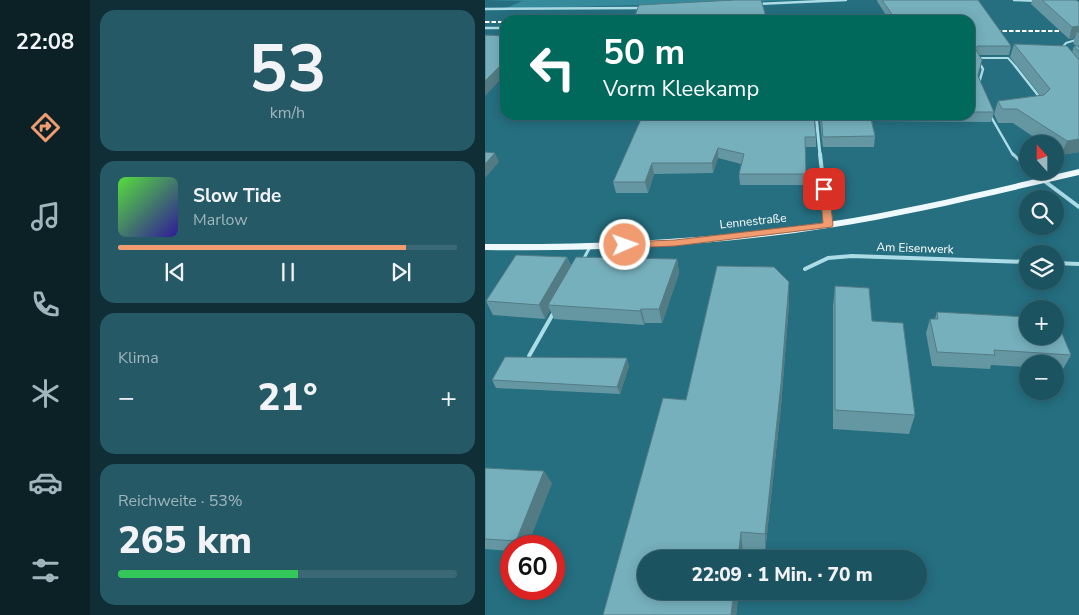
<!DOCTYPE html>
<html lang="de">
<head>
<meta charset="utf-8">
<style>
  body { margin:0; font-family:"Nunito Sans",sans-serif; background:#255966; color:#f1f3f6; height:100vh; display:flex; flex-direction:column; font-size:19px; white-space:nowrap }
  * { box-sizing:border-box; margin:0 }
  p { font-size:16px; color:#a0b6bd }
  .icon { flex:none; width:28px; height:28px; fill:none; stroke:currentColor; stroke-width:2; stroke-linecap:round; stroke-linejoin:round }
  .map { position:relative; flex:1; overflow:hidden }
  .side { display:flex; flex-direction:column; gap:10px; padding:10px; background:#0f2e35; width:395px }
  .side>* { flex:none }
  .banner { position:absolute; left:15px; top:15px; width:475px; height:105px; border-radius:15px; box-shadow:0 2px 12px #0003,0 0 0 1px #3a6975; background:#00695c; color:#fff; overflow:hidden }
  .needle { width:32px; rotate:339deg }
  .tools { position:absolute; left:534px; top:135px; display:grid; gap:10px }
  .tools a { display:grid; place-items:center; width:45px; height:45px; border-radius:50%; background:#1c5360; box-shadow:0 2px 12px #0003,0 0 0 1px #3a6975; font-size:25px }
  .speed { position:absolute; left:15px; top:535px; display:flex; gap:10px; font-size:25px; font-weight:700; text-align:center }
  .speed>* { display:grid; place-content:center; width:65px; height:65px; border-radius:50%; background:#1c5360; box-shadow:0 2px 12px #0003,0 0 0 1px #3a6975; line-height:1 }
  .speed .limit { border:8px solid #d22; background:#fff; color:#111 }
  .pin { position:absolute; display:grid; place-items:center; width:42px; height:42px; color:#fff; margin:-21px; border-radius:10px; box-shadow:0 2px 8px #0006 }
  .me { position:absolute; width:55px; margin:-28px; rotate:88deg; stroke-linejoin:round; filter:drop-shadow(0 0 4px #0008) }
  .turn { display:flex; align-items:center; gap:18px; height:105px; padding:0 20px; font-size:22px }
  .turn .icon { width:65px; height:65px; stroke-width:2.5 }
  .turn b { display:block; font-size:35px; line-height:42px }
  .big { font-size:38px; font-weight:800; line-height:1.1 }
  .side .tile { flex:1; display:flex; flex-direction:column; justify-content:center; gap:8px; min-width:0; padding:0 18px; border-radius:15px; background:#255966 }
  .side .dial { align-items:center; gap:0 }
  .dial b { font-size:65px; line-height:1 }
  .song { display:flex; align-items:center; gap:15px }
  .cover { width:60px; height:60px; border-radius:8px; background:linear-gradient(135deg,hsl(110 70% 55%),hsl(250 70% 35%)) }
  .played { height:5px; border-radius:2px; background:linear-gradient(90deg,#f09b70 85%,#3a6975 85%) }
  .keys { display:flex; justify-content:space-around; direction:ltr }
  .heat { display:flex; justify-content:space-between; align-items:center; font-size:28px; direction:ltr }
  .charge { height:8px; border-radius:4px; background:linear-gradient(90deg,#34c759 53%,#3a6975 0) }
  .trip { position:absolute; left:152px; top:550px; width:290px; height:50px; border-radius:25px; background:#1c5360; box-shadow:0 2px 12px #0003,0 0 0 1px #3a6975; font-weight:800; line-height:50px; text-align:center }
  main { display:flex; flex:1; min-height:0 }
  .dock { display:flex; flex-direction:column; width:90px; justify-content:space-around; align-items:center; background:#0b2126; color:#a0b6bd }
  .dock .icon { width:35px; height:35px }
  .dock .active { color:#f09b70 }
  .dock b { font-size:22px; color:#f1f3f6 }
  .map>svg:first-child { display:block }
  .green { fill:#358a9c }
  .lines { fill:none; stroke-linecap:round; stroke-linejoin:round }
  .service-far3 { stroke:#acdce6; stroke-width:2 }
  .service-far2 { stroke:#acdce6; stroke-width:2.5 }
  .service-far1 { stroke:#acdce6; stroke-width:3 }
  .service { stroke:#acdce6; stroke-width:4 }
  .minor-far2 { stroke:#acdce6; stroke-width:2.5 }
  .minor-far1 { stroke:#acdce6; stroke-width:3 }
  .minor { stroke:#acdce6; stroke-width:4 }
  .primary { fill:#edf9fd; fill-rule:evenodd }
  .rail { stroke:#fff; stroke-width:2; stroke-dasharray:4.5 2; stroke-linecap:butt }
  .wall { fill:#6597a2 }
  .shaded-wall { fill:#537b84 }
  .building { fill:#76b0bc; stroke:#537b84 }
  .route { fill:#f09b70; stroke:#9c6549 }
  .labels { text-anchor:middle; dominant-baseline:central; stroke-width:5; stroke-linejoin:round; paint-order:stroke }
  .street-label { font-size:12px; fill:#fff; stroke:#256f80 }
</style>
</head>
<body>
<main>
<nav class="dock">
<b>22:08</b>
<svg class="icon active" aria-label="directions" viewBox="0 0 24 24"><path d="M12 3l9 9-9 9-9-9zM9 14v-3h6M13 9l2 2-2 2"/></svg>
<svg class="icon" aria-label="music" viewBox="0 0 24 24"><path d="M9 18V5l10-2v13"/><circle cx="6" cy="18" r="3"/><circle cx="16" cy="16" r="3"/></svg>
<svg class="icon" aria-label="phone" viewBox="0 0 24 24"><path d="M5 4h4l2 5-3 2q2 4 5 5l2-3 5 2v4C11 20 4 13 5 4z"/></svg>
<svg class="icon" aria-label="climate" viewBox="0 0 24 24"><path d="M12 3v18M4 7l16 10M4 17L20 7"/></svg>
<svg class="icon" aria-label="car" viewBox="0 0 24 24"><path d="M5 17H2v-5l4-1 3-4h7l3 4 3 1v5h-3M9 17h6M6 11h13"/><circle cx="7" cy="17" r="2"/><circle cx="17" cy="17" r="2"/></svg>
<svg class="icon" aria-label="filters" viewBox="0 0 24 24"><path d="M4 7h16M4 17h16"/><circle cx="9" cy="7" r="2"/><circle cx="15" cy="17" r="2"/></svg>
</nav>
<section class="side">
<div class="tile dial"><b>53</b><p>km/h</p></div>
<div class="tile">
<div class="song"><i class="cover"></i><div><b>Slow Tide</b><p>Marlow</p></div></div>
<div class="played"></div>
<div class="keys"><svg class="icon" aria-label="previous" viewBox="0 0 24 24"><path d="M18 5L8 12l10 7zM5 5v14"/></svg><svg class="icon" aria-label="pause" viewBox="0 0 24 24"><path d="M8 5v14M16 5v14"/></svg><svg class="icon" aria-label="next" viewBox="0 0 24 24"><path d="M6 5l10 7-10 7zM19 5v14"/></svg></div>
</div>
<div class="tile"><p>Klima</p>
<div class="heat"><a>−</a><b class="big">21°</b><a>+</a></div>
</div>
<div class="tile"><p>Reichweite · 53%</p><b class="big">265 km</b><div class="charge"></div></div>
</section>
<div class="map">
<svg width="594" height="615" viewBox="0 0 594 615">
  <rect width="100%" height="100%" fill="#256f80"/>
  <!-- green -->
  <path class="green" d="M 2,0 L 312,0 L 19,9 L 37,1 Z"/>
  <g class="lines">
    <!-- service-far3 -->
    <g class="service-far3">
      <path d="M 576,49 L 581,43 L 594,39"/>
      <path d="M 497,67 L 491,58 L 523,58 L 531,67"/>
    </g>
    <!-- service-far2 -->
    <g class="service-far2">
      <path d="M 530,66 L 556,99"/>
      <path d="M 494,83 L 498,69 L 496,66"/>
      <path d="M 505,115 L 528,155"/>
    </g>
    <!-- service-far1 -->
    <g class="service-far1">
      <path d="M 528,154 L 542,168"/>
      <path d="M 547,171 L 558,180"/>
      <path d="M 98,260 L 105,247"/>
    </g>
    <!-- service -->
    <path class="service" d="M 44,356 L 69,312"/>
    <!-- minor-far2 -->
    <g class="minor-far2">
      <path d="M 529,0 L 554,1"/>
      <path d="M 271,4 L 361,0"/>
      <path d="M 0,9 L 158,8"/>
      <path d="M 0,28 L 20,28"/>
    </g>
    <!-- minor-far1 -->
    <path class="minor-far1" d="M 331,115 L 335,155"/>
    <!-- minor -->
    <g class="minor">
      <path d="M 335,154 L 343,225"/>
      <path d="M 558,180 L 594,207"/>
      <path d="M 570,263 L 594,264"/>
      <path d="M 320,269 L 343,258 L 367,256 L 542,262"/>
    </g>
    <!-- primary -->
    <path class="primary" d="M 594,169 L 594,175 C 511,194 427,215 343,228 C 229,246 115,252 0,250 L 0,244 C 115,245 229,239 343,222 C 427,209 511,188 594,169 Z"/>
    <!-- rail -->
    <g class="rail">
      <path d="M 0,22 L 20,22"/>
      <path d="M 485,31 L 594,31"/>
    </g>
  </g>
  <!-- wall -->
  <g class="wall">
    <path d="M 392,0 L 493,0 L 526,46 L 524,55 L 494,55 L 493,76 L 509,112 L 506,122 L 387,121 L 390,136 L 389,147 L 338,147 L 334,115 L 485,115 L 485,20 L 404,20 L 392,1 Z"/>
    <path d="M 547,0 L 591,0 L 594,2 L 594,152 L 576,155 L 570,151 L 570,144 L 559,144 L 528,123 L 513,123 L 509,114 L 513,101 L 555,95 L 525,57 L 529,44 L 587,52 L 589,46 L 591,46 L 588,43 L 590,38 L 584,39 L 546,4 Z"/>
    <path d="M 210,117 L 331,137 L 331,147 L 320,147 L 320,185 L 255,185 L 254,174 L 256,164 L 233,158 L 228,173 L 169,174 L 163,193 L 131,193 L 128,182 Z"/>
    <path d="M 82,257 L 86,266 L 192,259 L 194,273 L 177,323 L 160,323 L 159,325 L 69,319 L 65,310 L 60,319 L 8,315 L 1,301 Z"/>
    <path d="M 232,266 L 289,267 L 304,282 L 304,304 L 296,406 L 280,552 L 258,551 L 257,559 L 161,559 L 161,591 L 254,591 L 251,615 L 118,615 L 178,398 L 201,400 Z"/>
    <path d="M 350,286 L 387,321 L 430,415 L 424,434 L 348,429 L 348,306 Z"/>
    <path d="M 452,312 L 586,355 L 578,369 L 570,369 L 570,364 L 542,364 L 542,367 L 506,365 L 505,369 L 447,366 L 441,333 L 445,319 L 450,319 Z"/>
    <path d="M 144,366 L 135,394 L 11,388 L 7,380 Z"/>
    <path d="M 0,468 L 67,483 L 42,546 L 26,546 L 26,551 L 0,549 Z"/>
  </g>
  <!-- shaded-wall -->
  <g class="shaded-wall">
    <path d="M 594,26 L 594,33 L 592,32 L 590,38 L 584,39 L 587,27 Z"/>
    <path d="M 20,61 L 20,75 L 0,96 L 0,81 Z"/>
    <path d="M 594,139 L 594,152 L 576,155 L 582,141 Z"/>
    <path d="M 233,148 L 233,158 L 228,173 L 227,163 Z"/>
    <path d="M 10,153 L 14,162 L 0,178 L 0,164 Z"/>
    <path d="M 167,163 L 169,174 L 163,193 L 160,182 Z"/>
    <path d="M 82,257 L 87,271 L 63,305 L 65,310 L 60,319 L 54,305 Z"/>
    <path d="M 192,259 L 194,273 L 177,323 L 174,309 Z"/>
    <path d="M 304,282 L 304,304 L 296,406 L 280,552 L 280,534 Z"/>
    <path d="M 156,309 L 160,323 L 159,325 L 155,311 Z"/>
    <path d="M 142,358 L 144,366 L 135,394 L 132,387 Z"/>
    <path d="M 59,471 L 67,483 L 42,546 L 35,546 L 31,541 Z"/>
    <path d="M 256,532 L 258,551 L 257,559 L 253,559 Z"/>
    <path d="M 249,591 L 254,591 L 251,615 L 246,615 Z"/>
  </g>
  <!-- building -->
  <g class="building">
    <path d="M 250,0 L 276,0 L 282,20 L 148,20 L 154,5 Z"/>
    <path d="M 397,0 L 493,0 L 526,46 L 493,46 L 490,48 L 497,60 L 493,76 L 509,112 L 485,112 L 485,20 L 411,20 Z"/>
    <path d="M 557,0 L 591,0 L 594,2 L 594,26 L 587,27 Z"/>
    <path d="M 0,35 L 20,36 L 20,61 L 0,81 Z"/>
    <path d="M 529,44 L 582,46 L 594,60 L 594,139 L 582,141 L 532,109 L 517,109 L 513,101 L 559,95 L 565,89 Z"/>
    <path d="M 589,46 L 594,46 L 594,52 Z"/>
    <path d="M 211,115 L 329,115 L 331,137 L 320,137 L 321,174 L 254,174 L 259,154 L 233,148 L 227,163 L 167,163 L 160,182 L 128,182 L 157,117 L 210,117 Z"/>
    <path d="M 336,115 L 385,115 L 390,136 L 338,137 Z"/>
    <path d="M 0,152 L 10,153 L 0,164 Z"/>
    <path d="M 31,255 L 82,257 L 54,305 L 1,301 Z"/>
    <path d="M 91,257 L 192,259 L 174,309 L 156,309 L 155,311 L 63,305 Z"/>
    <path d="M 232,266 L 289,267 L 304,282 L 296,384 L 280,534 L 256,532 L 253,559 L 161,559 L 161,591 L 249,591 L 246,615 L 118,615 L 178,398 L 201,400 Z"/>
    <path d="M 350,286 L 384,288 L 387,321 L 418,323 L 430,415 L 350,410 Z"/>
    <path d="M 452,312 L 542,317 L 542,336 L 570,336 L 571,319 L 586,355 L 509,350 L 510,355 L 452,352 L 445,319 L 453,319 Z"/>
    <path d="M 20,357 L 142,358 L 132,387 L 7,380 Z"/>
    <path d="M 0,468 L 59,471 L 31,541 L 0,539 Z"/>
  </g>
  <!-- route -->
  <path class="route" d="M 339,186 L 344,189 L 348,225 L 347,227 L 190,246 L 140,248 L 134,245 L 140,242 L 190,240 L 338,223 L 335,189 Z"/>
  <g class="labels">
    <!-- street labels -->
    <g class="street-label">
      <text transform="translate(268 221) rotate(-6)">Lennestraße</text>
      <text transform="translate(430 248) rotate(2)">Am Eisenwerk</text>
    </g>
  </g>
</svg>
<div class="tools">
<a><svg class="needle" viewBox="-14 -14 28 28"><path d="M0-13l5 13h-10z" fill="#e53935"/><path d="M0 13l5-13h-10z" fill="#a0b6bd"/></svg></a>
<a><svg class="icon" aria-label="search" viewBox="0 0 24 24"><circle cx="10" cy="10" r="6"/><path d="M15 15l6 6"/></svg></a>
<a><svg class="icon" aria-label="layers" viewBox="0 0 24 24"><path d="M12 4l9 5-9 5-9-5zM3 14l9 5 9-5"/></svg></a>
<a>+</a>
<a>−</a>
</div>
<div class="speed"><div class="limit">60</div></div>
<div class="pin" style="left:339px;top:189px;background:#d93025"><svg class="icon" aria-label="arrive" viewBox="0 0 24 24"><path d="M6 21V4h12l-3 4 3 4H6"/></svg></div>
<svg class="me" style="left:140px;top:245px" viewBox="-20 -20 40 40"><circle r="17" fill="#f09b70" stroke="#fff" stroke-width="3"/><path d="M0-11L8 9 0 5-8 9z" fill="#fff"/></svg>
<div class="trip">22:09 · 1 Min. · 70 m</div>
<div class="banner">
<div class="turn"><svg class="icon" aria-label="left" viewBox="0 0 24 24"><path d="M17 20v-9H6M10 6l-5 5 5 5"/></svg><div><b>50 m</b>Vorm Kleekamp</div></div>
</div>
</div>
</main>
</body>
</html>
